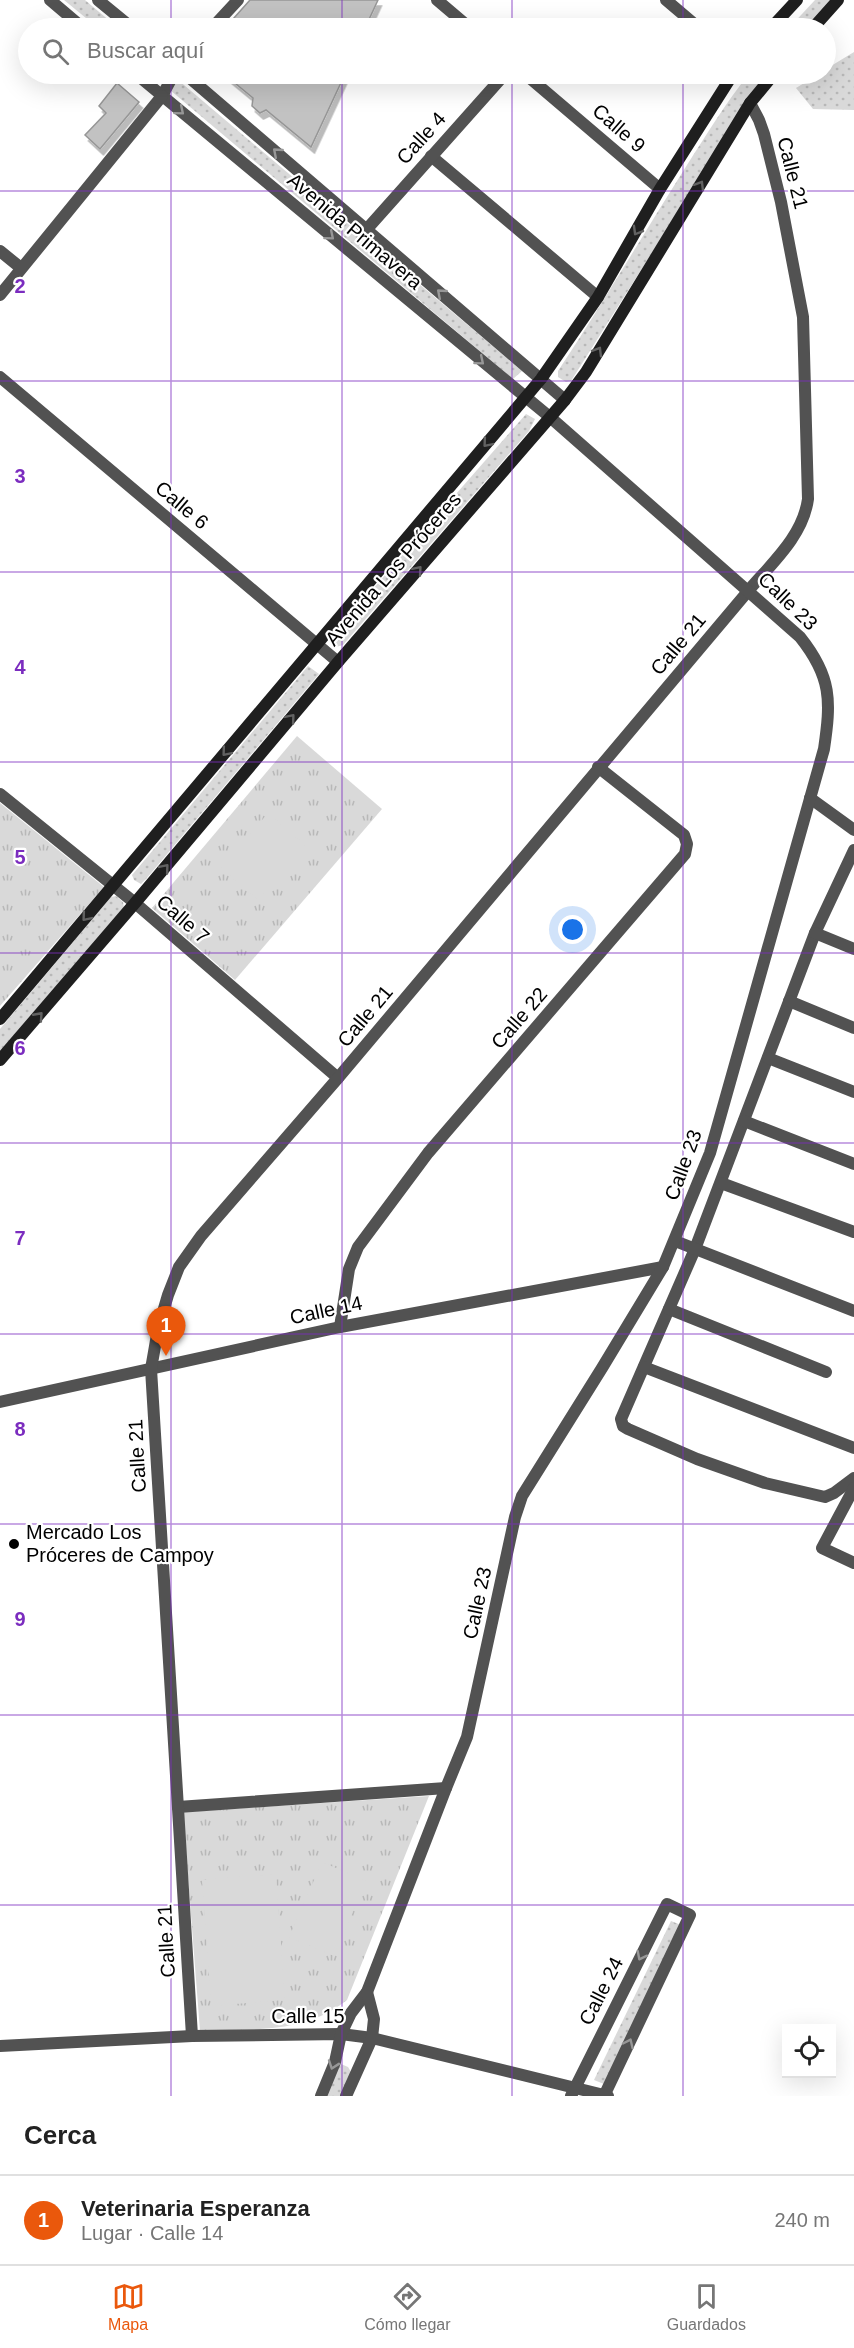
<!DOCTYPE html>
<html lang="es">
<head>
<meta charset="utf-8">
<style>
  body { margin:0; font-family:Arial,sans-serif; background:#f6f6f6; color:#222 }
  .controls { position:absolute; right:18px; bottom:18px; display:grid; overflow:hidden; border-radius:0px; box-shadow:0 6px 24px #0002 }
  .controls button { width:54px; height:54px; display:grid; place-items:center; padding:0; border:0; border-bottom:2px solid #e0e0e0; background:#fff; color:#222; font:30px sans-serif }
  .you { position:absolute; left:573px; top:930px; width:21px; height:21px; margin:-15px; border:4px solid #fff; border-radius:50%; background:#1a73e8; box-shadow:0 0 0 9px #1a73e833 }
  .badge { display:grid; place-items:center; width:39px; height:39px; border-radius:50%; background:#ea580c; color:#fff; font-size:20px; font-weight:700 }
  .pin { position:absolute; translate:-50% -50px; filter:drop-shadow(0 2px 3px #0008) }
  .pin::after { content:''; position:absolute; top:32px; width:21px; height:18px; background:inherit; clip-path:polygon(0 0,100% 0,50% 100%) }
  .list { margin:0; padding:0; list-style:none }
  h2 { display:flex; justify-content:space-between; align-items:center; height:78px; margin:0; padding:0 24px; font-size:26px }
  h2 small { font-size:20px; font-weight:400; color:#767676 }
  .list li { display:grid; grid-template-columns:39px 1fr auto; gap:18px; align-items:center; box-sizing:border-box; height:90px; padding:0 24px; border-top:2px solid #e0e0e0 }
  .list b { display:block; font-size:22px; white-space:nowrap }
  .list p { margin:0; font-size:20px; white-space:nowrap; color:#767676 }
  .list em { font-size:20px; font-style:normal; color:#767676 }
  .icon { flex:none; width:33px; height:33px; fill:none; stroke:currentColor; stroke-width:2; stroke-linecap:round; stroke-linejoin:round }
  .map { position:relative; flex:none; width:854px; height:2096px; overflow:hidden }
  .search { position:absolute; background:#fff; box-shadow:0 6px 24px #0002; left:18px; right:18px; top:18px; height:66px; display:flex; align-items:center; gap:15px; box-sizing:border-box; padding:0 21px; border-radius:33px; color:#767676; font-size:22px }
  .sheet { height:168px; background:#fff }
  nav { display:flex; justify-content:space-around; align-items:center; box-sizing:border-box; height:84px; border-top:2px solid #e0e0e0; background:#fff; font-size:16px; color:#767676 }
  nav a { display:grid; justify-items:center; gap:3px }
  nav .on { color:#ea580c }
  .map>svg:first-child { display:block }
  .grass { fill:url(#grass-dots) }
  .park { fill:url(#park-tufts) }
  .garden { fill:#d9d9d9 }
  .building { fill:#c2c2c2; stroke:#969696; stroke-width:1.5; filter:url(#shadow) }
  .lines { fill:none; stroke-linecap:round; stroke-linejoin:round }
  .pedestrian { stroke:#525252; stroke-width:12 }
  .minor { stroke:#525252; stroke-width:12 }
  .tertiary { stroke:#525252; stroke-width:12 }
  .secondary { stroke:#1f1f1f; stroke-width:12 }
  .oneway { stroke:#979797 }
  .oneway2 { stroke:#626262 }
  .grid { fill:none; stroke:#7b2cbf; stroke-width:1.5; stroke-opacity:0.55 }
  .poi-dot { fill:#000; stroke:#fff; stroke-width:2 }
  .labels { text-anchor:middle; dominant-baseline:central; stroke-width:4.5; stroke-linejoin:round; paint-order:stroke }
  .street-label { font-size:20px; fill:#000; stroke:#fff }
  .poi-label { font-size:20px; fill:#000; stroke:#fff; text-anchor:start }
  .grid-label { font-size:20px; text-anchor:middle; font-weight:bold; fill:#7b2cbf; stroke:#fff; stroke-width:4.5; stroke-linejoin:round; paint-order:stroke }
</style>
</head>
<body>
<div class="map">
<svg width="854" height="2096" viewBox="0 0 854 2096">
  <defs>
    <pattern id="grass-dots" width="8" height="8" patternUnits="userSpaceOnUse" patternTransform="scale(1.5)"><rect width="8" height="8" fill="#d9d9d9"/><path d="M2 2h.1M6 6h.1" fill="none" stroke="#b8b8b8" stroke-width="1.8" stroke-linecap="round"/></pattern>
    <pattern id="park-tufts" width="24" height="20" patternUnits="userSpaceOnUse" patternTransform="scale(1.5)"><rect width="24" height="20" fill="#d9d9d9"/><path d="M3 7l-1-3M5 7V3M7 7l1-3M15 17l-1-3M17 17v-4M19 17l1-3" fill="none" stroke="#b8b8b8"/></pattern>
    <filter id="shadow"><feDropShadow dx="3.5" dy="6" stdDeviation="0" flood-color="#0004"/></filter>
  </defs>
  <rect width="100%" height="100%" fill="#fff"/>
  <g class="grass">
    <path d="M64 0H85L118 28H98Z"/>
    <path d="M815 0H837L812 28H789Z"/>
    <path d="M854 52V110L813 109 796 88 819 74H826V69Z"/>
    <path d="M151 74H171L522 371 513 379Z"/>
    <path d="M749 74H772L682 205 571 381 566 382 558 377V371C603 303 644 233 687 165 707 134 726 102 749 74Z"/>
    <path d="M526 414 535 419 529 431 343 645 336 647 331 643V637Z"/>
    <path d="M308 666 319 674 146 879 141 884 134 880 132 875Z"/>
    <path d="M116 896 123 902 124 908 0 1053V1029L111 897Z"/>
    <path d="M671 1921 681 1925 604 2084 594 2080Z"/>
    <path d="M341 2064 348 2067 351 2072 341 2096H326L337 2069Z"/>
  </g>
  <g class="park">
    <path d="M297 736 382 809 235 980 152 908Z"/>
    <path d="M0 803 104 887 0 1006Z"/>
    <path d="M429 1796 347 2000C304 2035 252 2028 200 2031L183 1812Z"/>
  </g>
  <g class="garden">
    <path d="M268 813 305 845 258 900 221 868Z"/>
    <path d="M322 1862 366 1881 334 1956 289 1937Z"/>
    <path d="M276 1874 285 2000 211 2006 202 1880Z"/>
  </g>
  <g class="building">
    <path d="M250 0H378L365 28H225Z"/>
    <path d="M224 74H345L311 147 266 110 260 113 252 106 253 98Z"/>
    <path d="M117 83 139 102 100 149 85 135 106 113 99 106Z"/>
  </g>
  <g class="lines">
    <path class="pedestrian" d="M431 156 598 297"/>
    <g class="minor">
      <path d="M437 0 470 28"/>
      <path d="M666 0 699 28"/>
      <path d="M212 28 238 0"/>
      <path d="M525 74 660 189"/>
      <path d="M162 96 174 74"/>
      <path d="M367 229 505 74"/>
      <path d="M0 251 21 268"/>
      <path d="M0 377 338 662"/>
      <path d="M0 794 135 903 338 1078"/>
      <path d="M810 798 854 830"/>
      <path d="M854 850 815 933 695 1249 621 1419 623 1426 628 1429 697 1459 765 1483 825 1497 834 1493 854 1478"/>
      <path d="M815 933 854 949"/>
      <path d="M789 1001 854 1028"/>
      <path d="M768 1058 854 1092"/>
      <path d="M744 1121 854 1164"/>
      <path d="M721 1183 854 1232"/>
      <path d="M675 1241 854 1311"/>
      <path d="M669 1309 826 1372"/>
      <path d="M340 1327 349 1269 358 1247 428 1153 685 854 687 844 684 835 598 767"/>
      <path d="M644 1367 854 1448"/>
      <path d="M0 1402 340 1327 663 1267"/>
      <path d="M854 1488 822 1548 854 1563"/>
      <path d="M178 1807 446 1788"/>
      <path d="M192 2036 151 1369 158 1329 168 1295 179 1267 201 1236 338 1078 749 590C772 563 803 536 808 499L803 317 781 202 764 134 759 120 750 103"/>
      <path d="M0 2046 192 2036 341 2034 372 2038 608 2096"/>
      <path d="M321 2096 335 2062 341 2034 351 2013 367 1992 446 1788 467 1737 515 1517 522 1496 602 1368 663 1267 710 1153 824 749C831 701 832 677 800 637L551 418"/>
      <path d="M346 2096 372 2038 374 2019 367 1992"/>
      <path d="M571 2096 667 1904 690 1915 604 2096"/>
    </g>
    <g class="tertiary">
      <path d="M50 0 83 28"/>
      <path d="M98 0 132 28"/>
      <path d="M136 74 551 418"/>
      <path d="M185 74 565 400"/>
      <path d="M0 295 162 96"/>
    </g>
    <g class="secondary">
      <path d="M771 28 797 0"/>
      <path d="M813 28 838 0"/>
      <path d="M0 1019 541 379 598 297 660 189 733 74"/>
      <path d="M0 1060 135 903 338 662 565 400 586 372 750 103 774 74"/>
    </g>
  </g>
  <defs><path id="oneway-chevron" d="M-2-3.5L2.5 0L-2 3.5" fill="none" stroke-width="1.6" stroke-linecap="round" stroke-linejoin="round" transform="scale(1.5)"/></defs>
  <g class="oneway">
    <use href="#oneway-chevron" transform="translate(180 111) rotate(40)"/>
    <use href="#oneway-chevron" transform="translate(277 152) rotate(-139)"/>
    <use href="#oneway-chevron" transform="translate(330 236) rotate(40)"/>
    <use href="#oneway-chevron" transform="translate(441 293) rotate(-139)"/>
    <use href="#oneway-chevron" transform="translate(480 361) rotate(40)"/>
    <use href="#oneway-chevron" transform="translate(641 1956) rotate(117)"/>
    <use href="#oneway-chevron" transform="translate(629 2043) rotate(-65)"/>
    <use href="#oneway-chevron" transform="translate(333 2065) rotate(109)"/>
  </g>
  <g class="oneway2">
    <use href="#oneway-chevron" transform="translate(700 185) rotate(-59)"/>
    <use href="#oneway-chevron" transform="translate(637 231) rotate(120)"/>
    <use href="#oneway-chevron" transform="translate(598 351) rotate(-59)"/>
    <use href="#oneway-chevron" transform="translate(487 443) rotate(130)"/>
    <use href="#oneway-chevron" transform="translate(418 570) rotate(-49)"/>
    <use href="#oneway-chevron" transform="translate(291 718) rotate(-50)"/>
    <use href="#oneway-chevron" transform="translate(226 752) rotate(130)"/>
    <use href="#oneway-chevron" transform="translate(165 868) rotate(-50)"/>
    <use href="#oneway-chevron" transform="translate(86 917) rotate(130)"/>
    <use href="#oneway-chevron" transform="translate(39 1016) rotate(-48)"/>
  </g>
  <path class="grid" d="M171 0V28M342 0V28M512 0V28M683 0V28M171 74V2096M342 74V2096M512 74V2096M683 74V2096M0 191H854M0 381H854M0 572H854M0 762H854M0 953H854M0 1143H854M0 1334H854M0 1524H854M0 1715H854M0 1905H854"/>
  <circle class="poi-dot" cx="14" cy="1544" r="6"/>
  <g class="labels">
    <g class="street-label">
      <text transform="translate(619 128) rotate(41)">Calle 9</text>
      <text transform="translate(421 138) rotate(-48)">Calle 4</text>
      <text transform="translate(793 173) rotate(76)">Calle 21</text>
      <text transform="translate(355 231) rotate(40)">Avenida Primavera</text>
      <text transform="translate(182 505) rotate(40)">Calle 6</text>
      <text transform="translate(393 569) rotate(-49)">Avenida Los Próceres</text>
      <text transform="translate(788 601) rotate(44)">Calle 23</text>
      <text transform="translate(678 644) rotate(-50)">Calle 21</text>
      <text transform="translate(183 919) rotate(41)">Calle 7</text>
      <text transform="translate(365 1016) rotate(-50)">Calle 21</text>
      <text transform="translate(519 1018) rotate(-49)">Calle 22</text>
      <text transform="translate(683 1165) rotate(-70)">Calle 23</text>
      <text transform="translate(326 1310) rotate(-12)">Calle 14</text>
      <text transform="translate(137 1456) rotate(-93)">Calle 21</text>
      <text transform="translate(477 1603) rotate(-78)">Calle 23</text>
      <text transform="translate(166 1941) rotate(-93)">Calle 21</text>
      <text transform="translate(601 1991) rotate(-63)">Calle 24</text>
      <text x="308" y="2016">Calle 15</text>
    </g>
    <g class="poi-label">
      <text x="26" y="1532">Mercado Los<tspan x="26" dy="23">Próceres de Campoy</tspan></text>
    </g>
  </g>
  <g class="grid-label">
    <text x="20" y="293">2</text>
    <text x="20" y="483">3</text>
    <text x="20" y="674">4</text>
    <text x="20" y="864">5</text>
    <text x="20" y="1055">6</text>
    <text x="20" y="1245">7</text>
    <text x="20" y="1436">8</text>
    <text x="20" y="1626">9</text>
  </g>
</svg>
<div class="controls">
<button><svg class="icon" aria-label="locate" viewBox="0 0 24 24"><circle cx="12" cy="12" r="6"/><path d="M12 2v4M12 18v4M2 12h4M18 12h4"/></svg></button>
</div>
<div class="you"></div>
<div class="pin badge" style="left:166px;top:1356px">1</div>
<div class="search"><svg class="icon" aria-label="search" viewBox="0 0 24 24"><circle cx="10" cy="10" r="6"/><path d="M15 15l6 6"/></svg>Buscar aquí</div>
</div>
<section class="sheet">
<h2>Cerca<small></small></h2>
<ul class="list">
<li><span class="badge">1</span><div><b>Veterinaria Esperanza</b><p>Lugar · Calle 14</p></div><em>240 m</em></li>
</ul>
</section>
<nav>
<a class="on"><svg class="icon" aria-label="map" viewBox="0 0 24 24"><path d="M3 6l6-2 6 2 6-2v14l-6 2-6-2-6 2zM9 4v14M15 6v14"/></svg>Mapa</a>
<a><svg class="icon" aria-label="directions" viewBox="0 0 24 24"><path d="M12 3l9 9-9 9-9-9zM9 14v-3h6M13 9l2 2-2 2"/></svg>Cómo llegar</a>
<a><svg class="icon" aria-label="saved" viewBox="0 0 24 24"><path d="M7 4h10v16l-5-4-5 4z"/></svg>Guardados</a>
</nav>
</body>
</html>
